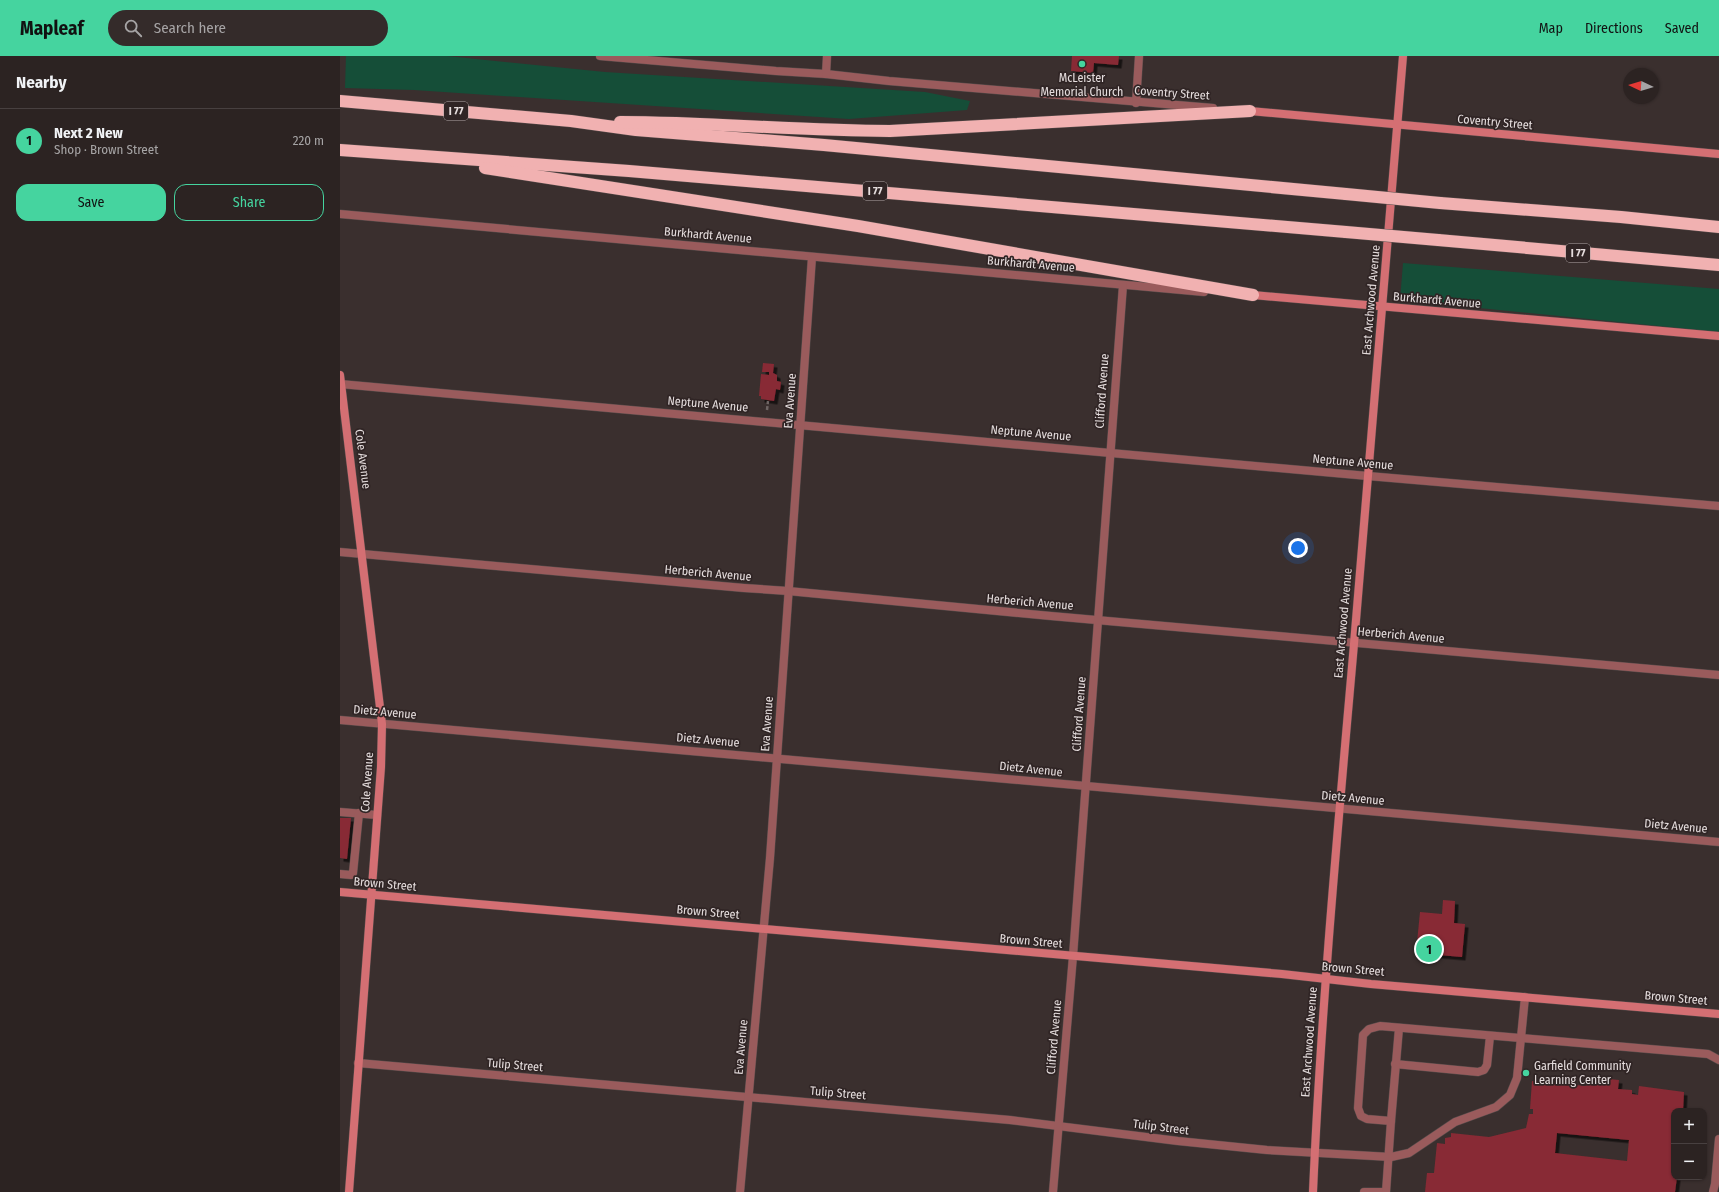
<!DOCTYPE html>
<html lang="en">
<head>
<meta charset="utf-8">
<style>
  body { margin:0; font-family:"Fira Sans Condensed",sans-serif; background:#342b2a; color:#f1f3f6 }
  .controls { position:absolute; right:12px; bottom:12px; display:grid; overflow:hidden; border-radius:8px; box-shadow:0 1px 3px #0004 }
  .controls button { width:36px; height:36px; display:grid; place-items:center; padding:0; border:0; border-bottom:1px solid #484040; background:#2c2322; color:#f1f3f6; font:20px sans-serif }
  .compass { position:absolute; left:1283px; top:12px; width:36px; height:36px; border-radius:50%; background:#2c2322; box-shadow:0 1px 3px #0004; rotate:274deg }
  .you { position:absolute; left:958px; top:492px; width:14px; height:14px; margin:-10px; border:3px solid #fff; border-radius:50%; background:#1a73e8; box-shadow:0 0 0 6px #1a73e833 }
  .badge { display:grid; place-items:center; width:26px; height:26px; border-radius:50%; background:#45d49f; color:#111; font-size:13px; font-weight:700 }
  .pin { position:absolute; translate:-50% -50%; border:2px solid #fff; box-shadow:0 1px 4px #0006 }
  .list { margin:0; padding:0; list-style:none }
  h2 { display:flex; justify-content:space-between; align-items:center; height:52px; margin:0; padding:0 16px; font-size:17px }
  h2 small { font-size:13px; font-weight:400; color:#a6a4a5 }
  .list li { display:grid; grid-template-columns:26px 1fr auto; gap:12px; align-items:center; box-sizing:border-box; height:64px; padding:0 16px; border-top:1px solid #484040 }
  .list b { display:block; font-size:15px; white-space:nowrap }
  .list p { margin:0; font-size:13px; white-space:nowrap; color:#a6a4a5 }
  .list em { font-size:13px; font-style:normal; color:#a6a4a5 }
  .actions { display:flex; gap:8px; padding:12px 16px }
  .actions a { flex:1; padding:9px 0; border:1px solid #45d49f; border-radius:12px; text-align:center; font-size:14px; color:#45d49f }
  .actions .main { background:#45d49f; color:#111 }
  .icon { flex:none; width:22px; height:22px; fill:none; stroke:currentColor; stroke-width:2; stroke-linecap:round; stroke-linejoin:round }
  .map { position:relative; flex:none; width:1379px; height:1136px; overflow:hidden }
  header { display:flex; align-items:center; gap:24px; box-sizing:border-box; height:56px; padding:0 20px; background:#45d49f; color:#111 }
  header strong { font-size:19px }
  nav { display:flex; gap:22px; margin-inline-start:auto; font-size:14px }
  .search { width:280px; height:36px; background:#342b2a; display:flex; align-items:center; gap:10px; box-sizing:border-box; padding:0 14px; border-radius:22px; color:#a6a4a5; font-size:15px }
  main { display:flex }
  aside { flex:1; background:#2c2322 }
  .map>svg:first-child { display:block }
  .green { fill:#154e38 }
  .building { fill:#882a34; fill-rule:evenodd; filter:url(#shadow) }
  .lines { fill:none; stroke-linecap:round; stroke-linejoin:round }
  .lane-casing { stroke:#554b4a; stroke-width:9 }
  .street-casing { stroke:#554b4a; stroke-width:9 }
  .secondary-casing { stroke:#554b4a; stroke-width:9 }
  .highway-casing { stroke:#554b4a; stroke-width:13 }
  .path { stroke:#6f6564; stroke-width:2.5; stroke-dasharray:4 2; stroke-linecap:butt }
  .lane { stroke:#9a5b5c; stroke-width:8 }
  .street { stroke:#9a5b5c; stroke-width:8 }
  .secondary { stroke:#d46f73; stroke-width:8 }
  .highway { stroke:#f1b1b1; stroke-width:12 }
  .highway-bridge-casing { stroke:#554b4a; stroke-width:13; stroke-linecap:butt }
  .highway-bridge { stroke:#f1b1b1; stroke-width:12 }
  .poi-dot { fill:#45d49f; stroke:#302525; stroke-width:1.5 }
  .labels { text-anchor:middle; dominant-baseline:central; stroke-width:3.5; stroke-linejoin:round; paint-order:stroke }
  .shield { fill:#302525; stroke:#afa6a6; stroke-width:1 }
  .shield-label { font-size:11px; font-weight:bold; fill:#e5dddd }
  .poi-label { font-size:12px; fill:#e5dddd; stroke:#302525 }
  .street-label { font-size:12px; fill:#e5dddd; stroke:#302525 }
</style>
</head>
<body>
<header>
<strong>Mapleaf</strong>
<div class="search"><svg class="icon" aria-label="search" viewBox="0 0 24 24"><circle cx="10" cy="10" r="6"/><path d="M15 15l6 6"/></svg>Search here</div>
<nav><a>Map</a><a>Directions</a><a>Saved</a></nav>
</header>
<main>
<aside>
<h2>Nearby<small></small></h2>
<ul class="list">
<li><span class="badge">1</span><div><b>Next 2 New</b><p>Shop · Brown Street</p></div><em>220 m</em></li>
</ul>
<div class="actions"><a class="main">Save</a><a>Share</a></div>
</aside>
<div class="map">
<svg width="1379" height="1136" viewBox="0 0 1379 1136">
  <defs>
    <filter id="shadow"><feDropShadow dx="3.5" dy="3.5" stdDeviation="0" flood-color="#0009"/></filter>
  </defs>
  <rect width="100%" height="100%" fill="#3a2f2e"/>
  <g class="green">
    <path d="M6 0H107L265 16 585 36 630 45 627 54 509 63 74 34 5 32Z"/>
    <path d="M1063 207 1379 233V276L1060 244Z"/>
  </g>
  <g class="building">
    <path d="M732 0H779L778 9 754 7 753 17 731 15Z"/>
    <path d="M423 307 434 308 433 317 437 319V325L441 326 440 334 436 333 434 345 421 343V340H419L421 318 429 319V316H422Z"/>
    <path d="M0 762H11L7 803 0 802Z"/>
    <path d="M1103 844 1115 845 1114 867 1125 868 1122 901 1076 897 1080 856 1102 858Z"/>
    <path d="M1248 1021 1279 1024 1278 1033 1292 1034V1038L1298 1039 1299 1030 1344 1036 1343 1055H1334V1121H1337L1335 1136H1085L1087 1117H1094L1097 1087 1105 1088V1082L1111 1081V1077L1149 1081 1186 1072 1189 1058H1193V1053H1190L1192 1025 1246 1030ZM1217 1077 1289 1084 1287 1105 1215 1097Z"/>
  </g>
  <g class="lines">
    <g class="lane-casing">
      <g id="lane">
        <path d="M0 756 37 759"/>
        <path d="M0 818 11 819 13 817 19 757"/>
        <path d="M1055 1008 1138 1016 1144 1014 1147 1009 1150 980"/>
        <path d="M1051 1065 1059 972"/>
        <path d="M1024 1136H1044"/>
        <path d="M1046 1136 1051 1065 1027 1063 1021 1060 1018 1052 1023 979 1029 973 1040 970 1368 998 1379 1004"/>
        <path d="M1373 1136 1375 1128 1379 1083"/>
      </g>
    </g>
    <g class="street-casing">
      <g id="street">
        <path d="M260 0 436 15 486 18 549 25 873 52"/>
        <path d="M486 18 487 0"/>
        <path d="M796 47 799 0"/>
        <path d="M0 158 864 236"/>
        <path d="M0 328 1028 420 1379 450"/>
        <path d="M0 496 404 532 448 535 711 560 1379 619"/>
        <path d="M0 664 1379 786"/>
        <path d="M18 1007 670 1064 838 1085 927 1094 1051 1101 1069 1097 1115 1066 1156 1051 1170 1039 1177 1022 1185 941"/>
        <path d="M400 1136 430 802 472 201"/>
        <path d="M713 1136 733 900 783 229"/>
      </g>
    </g>
    <g class="secondary-casing">
      <g id="secondary">
        <path d="M910 55 1379 98"/>
        <path d="M913 239 1379 280"/>
        <path d="M0 319 42 668 41 711 9 1136"/>
        <path d="M0 836 942 918 1031 928 1379 958"/>
        <path d="M973 1136C981 953 998 770 1014 588 1031 392 1048 196 1063 0"/>
      </g>
    </g>
    <g class="highway-casing">
      <g id="highway">
        <path d="M0 45 231 65 296 74 484 89 1006 138"/>
        <path d="M280 66C370 66 459 75 550 75L910 55"/>
        <path d="M0 94 289 115 1006 176"/>
        <path d="M145 112 518 170 913 239"/>
        <path d="M1100 147 1281 161 1379 171"/>
        <path d="M1098 184 1379 209"/>
      </g>
    </g>
    <path class="path" d="M427 354 428 345"/>
    <use href="#lane" class="lane"/>
    <use href="#street" class="street"/>
    <use href="#secondary" class="secondary"/>
    <use href="#highway" class="highway"/>
    <g class="highway-bridge-casing">
      <g id="highway-bridge">
        <path d="M1006 138 1100 147"/>
        <path d="M1006 176 1098 184"/>
      </g>
    </g>
    <use href="#highway-bridge" class="highway-bridge"/>
  </g>
  <g class="poi-dot">
    <circle cx="742" cy="8" r="4"/>
    <circle cx="1186" cy="1017" r="4"/>
  </g>
  <g class="labels">
    <g class="shield">
      <rect x="104" y="46" width="24" height="18" rx="3"/>
      <rect x="523" y="126" width="24" height="18" rx="3"/>
      <rect x="1226" y="188" width="24" height="18" rx="3"/>
    </g>
    <g class="shield-label">
      <text x="116" y="55">I 77</text>
      <text x="535" y="135">I 77</text>
      <text x="1238" y="197">I 77</text>
    </g>
    <g class="poi-label">
      <text x="742" y="22">McLeister<tspan x="742" dy="14">Memorial Church</tspan></text>
      <text x="1194" y="1010" text-anchor="start">Garfield Community<tspan x="1194" dy="14">Learning Center</tspan></text>
    </g>
    <g class="street-label">
      <text transform="translate(832 37) rotate(4)">Coventry Street</text>
      <text transform="translate(1155 66) rotate(5)">Coventry Street</text>
      <text transform="translate(368 179) rotate(5)">Burkhardt Avenue</text>
      <text transform="translate(691 208) rotate(5)">Burkhardt Avenue</text>
      <text transform="translate(1031 244) rotate(-85)">East Archwood Avenue</text>
      <text transform="translate(1097 244) rotate(5)">Burkhardt Avenue</text>
      <text transform="translate(762 335) rotate(-86)">Clifford Avenue</text>
      <text transform="translate(450 345) rotate(-86)">Eva Avenue</text>
      <text transform="translate(368 348) rotate(5)">Neptune Avenue</text>
      <text transform="translate(691 377) rotate(5)">Neptune Avenue</text>
      <text transform="translate(23 403) rotate(83)">Cole Avenue</text>
      <text transform="translate(1013 406) rotate(5)">Neptune Avenue</text>
      <text transform="translate(368 517) rotate(5)">Herberich Avenue</text>
      <text transform="translate(690 546) rotate(5)">Herberich Avenue</text>
      <text transform="translate(1003 567) rotate(-85)">East Archwood Avenue</text>
      <text transform="translate(1061 579) rotate(5)">Herberich Avenue</text>
      <text transform="translate(45 656) rotate(5)">Dietz Avenue</text>
      <text transform="translate(739 658) rotate(-86)">Clifford Avenue</text>
      <text transform="translate(427 668) rotate(-86)">Eva Avenue</text>
      <text transform="translate(368 684) rotate(5)">Dietz Avenue</text>
      <text transform="translate(691 713) rotate(6)">Dietz Avenue</text>
      <text transform="translate(27 726) rotate(-86)">Cole Avenue</text>
      <text transform="translate(1013 742) rotate(5)">Dietz Avenue</text>
      <text transform="translate(1336 770) rotate(5)">Dietz Avenue</text>
      <text transform="translate(45 828) rotate(5)">Brown Street</text>
      <text transform="translate(368 856) rotate(5)">Brown Street</text>
      <text transform="translate(691 885) rotate(5)">Brown Street</text>
      <text transform="translate(1013 913) rotate(5)">Brown Street</text>
      <text transform="translate(1336 942) rotate(5)">Brown Street</text>
      <text transform="translate(714 981) rotate(-85)">Clifford Avenue</text>
      <text transform="translate(969 986) rotate(-86)">East Archwood Avenue</text>
      <text transform="translate(401 991) rotate(-85)">Eva Avenue</text>
      <text transform="translate(175 1009) rotate(5)">Tulip Street</text>
      <text transform="translate(498 1037) rotate(5)">Tulip Street</text>
      <text transform="translate(821 1071) rotate(7)">Tulip Street</text>
    </g>
  </g>
</svg>
<div class="controls">
<button>+</button>
<button>−</button>
</div>
<svg class="compass" viewBox="-18 -18 36 36"><path d="M0-13l5 13h-10z" fill="#e53935"/><path d="M0 13l5-13h-10z" fill="#a6a4a5"/></svg>
<div class="you"></div>
<div class="pin badge" style="left:1089px;top:893px">1</div>
</div>
</main>
</body>
</html>
